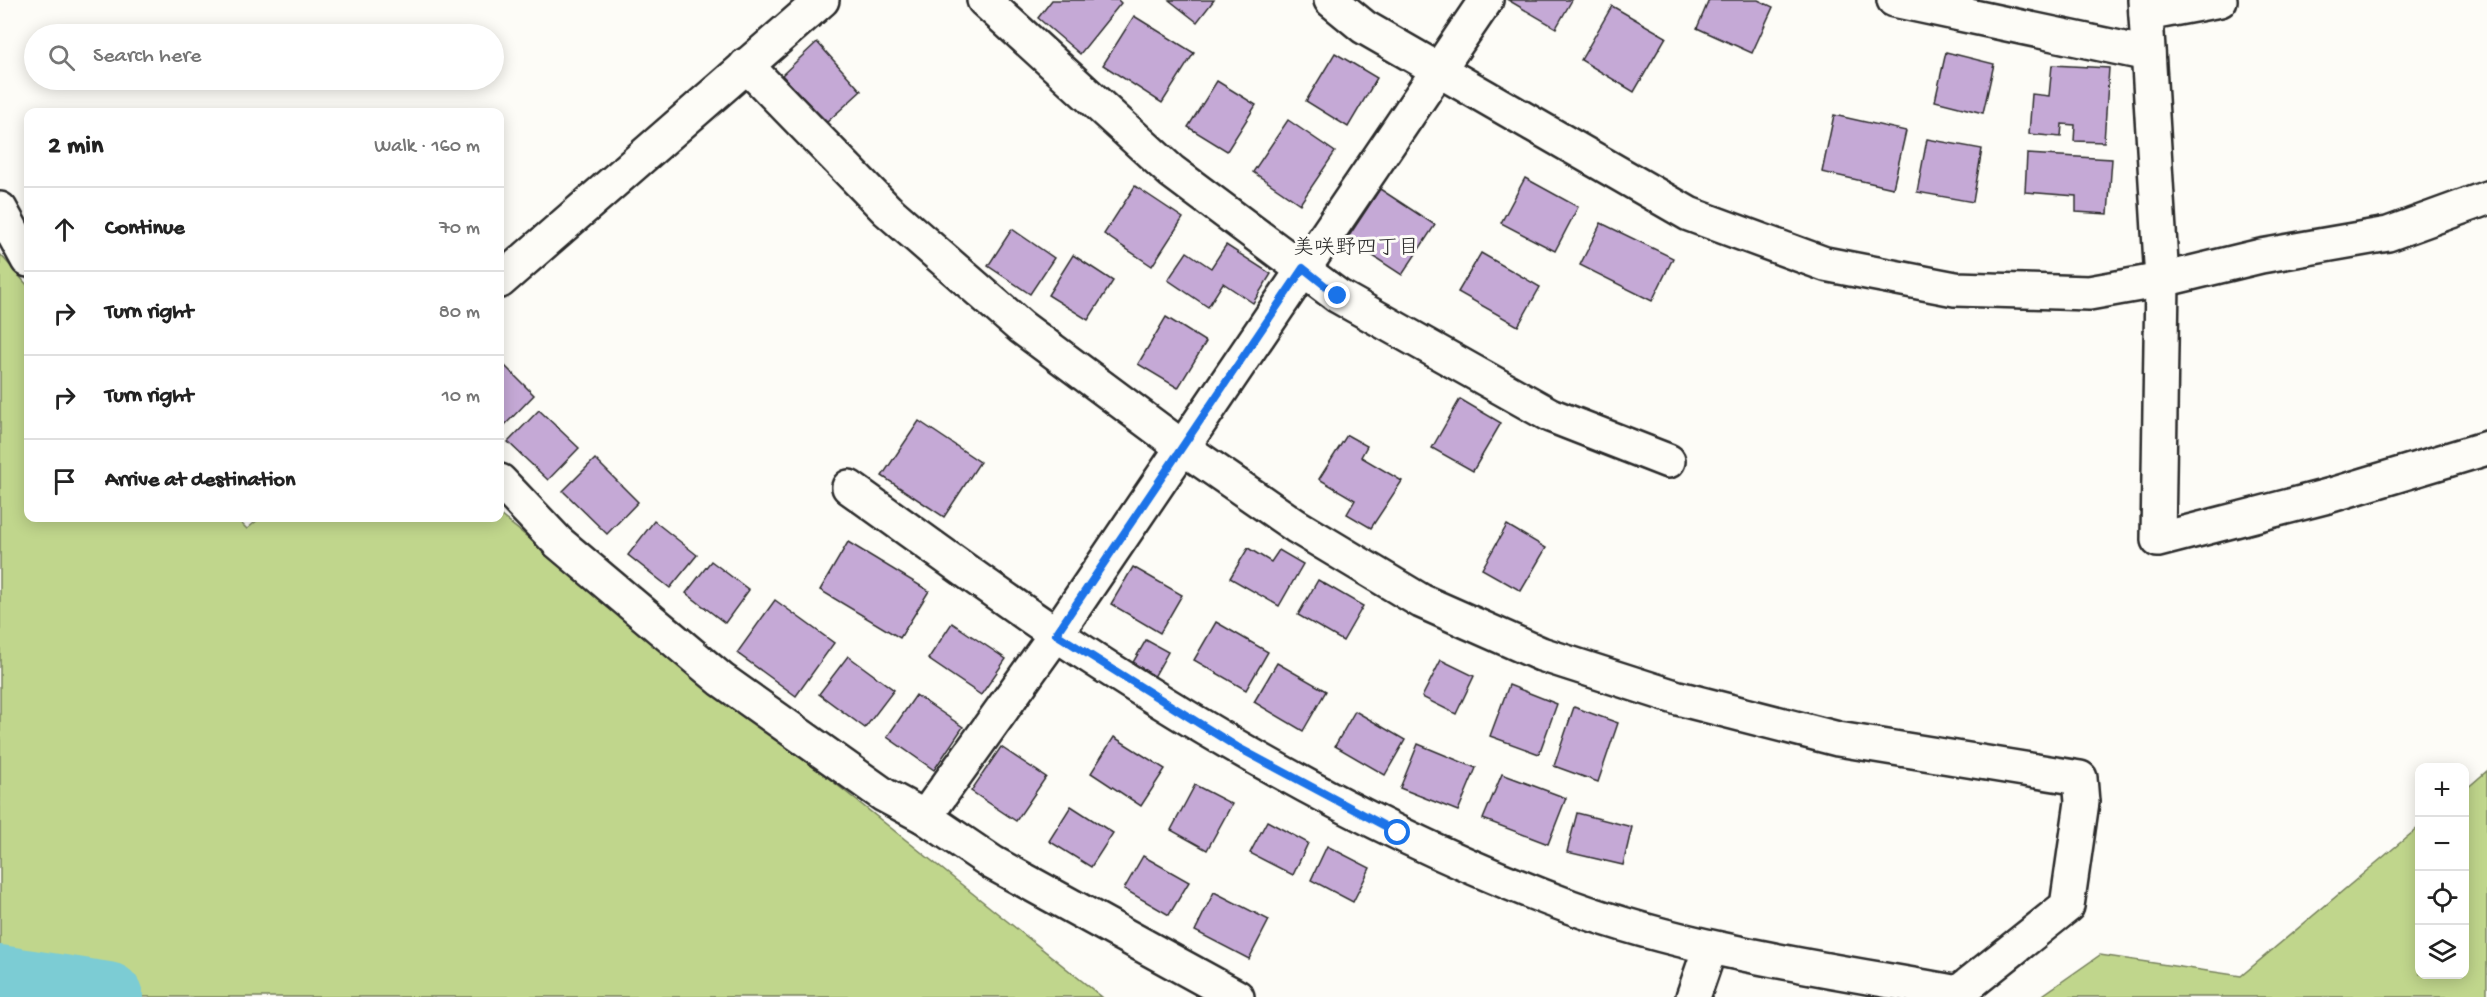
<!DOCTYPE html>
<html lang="en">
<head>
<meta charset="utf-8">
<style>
  body { margin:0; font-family:"Gochi Hand","Klee One",sans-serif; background:#f2f2f2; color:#222 }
  .controls { position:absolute; right:18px; bottom:18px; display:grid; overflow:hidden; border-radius:12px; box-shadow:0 3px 15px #0003 }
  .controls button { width:54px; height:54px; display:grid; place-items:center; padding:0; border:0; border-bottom:2px solid #e0e0e0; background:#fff; color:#222; font:30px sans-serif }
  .stop { position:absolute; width:18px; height:18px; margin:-14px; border:4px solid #1a73e8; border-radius:50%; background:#fff }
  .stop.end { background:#1a73e8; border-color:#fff; box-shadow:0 2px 6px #0008 }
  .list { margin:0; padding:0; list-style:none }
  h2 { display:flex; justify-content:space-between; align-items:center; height:78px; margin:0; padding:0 24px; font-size:26px }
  h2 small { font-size:20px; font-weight:400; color:#767676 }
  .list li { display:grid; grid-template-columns:39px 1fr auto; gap:18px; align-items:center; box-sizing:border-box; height:84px; padding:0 24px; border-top:2px solid #e0e0e0 }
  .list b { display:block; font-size:22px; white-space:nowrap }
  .list em { font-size:20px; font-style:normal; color:#767676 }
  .icon { flex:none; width:33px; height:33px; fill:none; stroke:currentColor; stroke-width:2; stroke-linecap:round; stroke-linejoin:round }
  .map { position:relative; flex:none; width:2487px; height:997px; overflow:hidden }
  .search { position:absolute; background:#fff; box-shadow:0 3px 15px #0003; left:24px; top:24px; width:480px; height:66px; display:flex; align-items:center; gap:15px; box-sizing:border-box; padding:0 21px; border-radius:33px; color:#767676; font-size:22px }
  .panel { position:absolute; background:#fff; box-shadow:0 3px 15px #0003; left:24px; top:108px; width:480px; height:414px; border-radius:12px }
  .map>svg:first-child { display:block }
  .green { fill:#c0d68c; stroke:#76805c; stroke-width:1.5 }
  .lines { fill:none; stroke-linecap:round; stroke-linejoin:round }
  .river { stroke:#7bccd4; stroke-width:70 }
  .building { fill:#c5a9d6; stroke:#2b2b2b; stroke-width:1.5 }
  .minor-casing { stroke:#2b2b2b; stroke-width:38 }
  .tertiary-casing { stroke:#2b2b2b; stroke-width:38 }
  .minor { stroke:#fdfcf7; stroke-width:33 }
  .tertiary { stroke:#fdfcf7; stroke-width:33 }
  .route { stroke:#1a73e8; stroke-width:8 }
  .labels { text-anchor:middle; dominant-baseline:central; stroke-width:6; stroke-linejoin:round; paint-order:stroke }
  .neighbourhood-label { font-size:21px; fill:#2b2b2b; stroke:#fdfcf7 }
</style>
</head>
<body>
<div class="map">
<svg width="2487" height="997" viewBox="0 0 2487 997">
  <rect width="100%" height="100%" fill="#fdfcf7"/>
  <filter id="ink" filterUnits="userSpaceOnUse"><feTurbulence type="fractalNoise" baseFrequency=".0167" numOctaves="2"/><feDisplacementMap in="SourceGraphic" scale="12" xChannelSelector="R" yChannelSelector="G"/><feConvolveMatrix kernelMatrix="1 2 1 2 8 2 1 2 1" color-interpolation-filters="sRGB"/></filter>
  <g filter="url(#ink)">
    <g class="green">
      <path d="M0 254 28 286V518H236L247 529 260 518H500V515L1102 997H0Z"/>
      <path d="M2487 771V997H2040L2100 955 2241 976 2419 827 2420 974H2464L2465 790Z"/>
    </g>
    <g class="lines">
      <path class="river" d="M0 980 108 997"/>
    </g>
    <g class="building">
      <path d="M1052 0H1118L1121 3 1080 54 1038 18Z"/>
      <path d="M1169 0H1214L1197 22Z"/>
      <path d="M1508 0H1572L1556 28Z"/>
      <path d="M1709 0H1758L1773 7 1752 53 1697 28Z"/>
      <path d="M1612 6 1666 37 1634 92 1581 60Z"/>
      <path d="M1134 16 1194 53 1162 103 1103 65Z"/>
      <path d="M817 42 861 91 826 123 782 75Z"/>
      <path d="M1946 52 1994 64 1983 113 1935 101Z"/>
      <path d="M1335 53 1377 78 1348 127 1306 101Z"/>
      <path d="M2052 65 2109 68 2104 142 2074 141 2075 125 2062 124 2061 137 2029 134 2032 94 2049 96Z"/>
      <path d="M1217 81 1256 105 1227 151 1188 127Z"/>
      <path d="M1834 115 1906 131 1893 188 1822 172Z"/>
      <path d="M1288 120 1335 152 1300 204 1253 172Z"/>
      <path d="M1927 139 1982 149 1973 202 1917 192Z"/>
      <path d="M2027 154 2112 159 2108 214 2076 212V196L2025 192Z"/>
      <path d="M1525 178 1578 207 1555 251 1501 223Z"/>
      <path d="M1135 186 1183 218 1152 266 1104 234Z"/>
      <path d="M1380 189 1435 225 1402 275 1347 239Z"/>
      <path d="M1601 223 1673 258 1652 301 1580 265Z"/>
      <path d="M1012 229 1054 258 1030 294 988 266Z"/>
      <path d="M1226 245 1271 274 1253 303 1223 283 1208 307 1168 280 1187 252 1211 268Z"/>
      <path d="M1481 253 1540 287 1518 326 1458 292Z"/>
      <path d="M1073 255 1113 281 1088 320 1048 295Z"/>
      <path d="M1166 317 1206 342 1178 388 1138 364Z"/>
      <path d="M500 361 534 395 500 430Z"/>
      <path d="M1460 399 1501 423 1473 471 1432 448Z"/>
      <path d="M539 410 579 448 548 480 508 442Z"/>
      <path d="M919 421 980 462 944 517 882 476Z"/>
      <path d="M1347 435 1367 446 1361 457 1402 481 1371 528 1347 514 1355 500 1319 479Z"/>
      <path d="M595 459 638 502 607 534 563 491Z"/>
      <path d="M654 521 697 555 670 588 628 555Z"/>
      <path d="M1507 525 1546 548 1521 591 1482 569Z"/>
      <path d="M848 542 929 591 900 638 820 590Z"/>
      <path d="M1248 548 1271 562 1279 550 1303 564 1279 606 1230 578Z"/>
      <path d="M711 561 749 590 725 623 686 593Z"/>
      <path d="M1133 567 1182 595 1160 633 1111 604Z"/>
      <path d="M1318 580 1363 606 1343 641 1298 615Z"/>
      <path d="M775 600 834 643 796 696 737 653Z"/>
      <path d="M1216 622 1268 652 1246 690 1194 660Z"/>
      <path d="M952 623 1006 659 981 695 928 659Z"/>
      <path d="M1146 640 1168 652 1154 677 1132 664Z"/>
      <path d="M848 656 894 690 865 728 819 694Z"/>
      <path d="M1441 660 1474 676 1456 714 1422 697Z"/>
      <path d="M1277 663 1326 691 1303 731 1254 702Z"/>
      <path d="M1509 685 1557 704 1539 754 1490 736Z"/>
      <path d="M916 695 963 727 934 770 887 737Z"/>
      <path d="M1574 707 1618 723 1598 782 1554 766Z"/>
      <path d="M1355 711 1405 740 1385 775 1335 746Z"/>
      <path d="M1114 737 1165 769 1141 806 1091 773Z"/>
      <path d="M1418 744 1476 768 1458 811 1400 788Z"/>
      <path d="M1001 747 1046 777 1016 821 971 791Z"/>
      <path d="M1502 774 1566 798 1548 844 1483 819Z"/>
      <path d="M1195 785 1232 804 1207 850 1171 830Z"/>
      <path d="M1071 806 1113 833 1091 867 1049 841Z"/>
      <path d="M1577 813 1632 827 1623 865 1567 852Z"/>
      <path d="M1267 821 1308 843 1293 875 1250 853Z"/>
      <path d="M1327 846 1370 868 1353 902 1311 880Z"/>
      <path d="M1143 856 1189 882 1169 915 1124 889Z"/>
      <path d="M1214 892 1269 920 1249 959 1195 931Z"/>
    </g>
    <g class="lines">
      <g class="minor-casing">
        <g id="minor">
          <path d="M984 0 1171 171 1338 296 1550 415 1668 461"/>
          <path d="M1894 0 2148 54"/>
          <path d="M2145 0 2162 280 2158 540 2328 496 2487 448"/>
          <path d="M2146 14 2220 0"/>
          <path d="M746 65 887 210 1021 327 1182 447 1296 526 1421 601 1541 654 1678 698 1838 739 2080 778 2082 802 2067 906 1958 993C1828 969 1695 952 1571 907 1391 841 1215 740 1056 634 986 587 918 536 849 487"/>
          <path d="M0 209 28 260"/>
          <path d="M500 281 822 0"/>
          <path d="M500 481 558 542 722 680 884 795 925 817 993 863 1237 997"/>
          <path d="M925 817 1056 634 1486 0"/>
          <path d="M1693 997 1710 948"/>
        </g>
      </g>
      <g class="tertiary-casing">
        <path id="tertiary" d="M1331 0 1364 27 1689 214 1825 264 1955 289 2089 293 2162 280 2261 256 2388 234 2487 198"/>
      </g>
      <use href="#minor" class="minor"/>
      <use href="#tertiary" class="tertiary"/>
    </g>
  </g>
  <g class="lines" filter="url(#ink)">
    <path class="route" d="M1338 296 1303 268 1056 634 1237 747 1398 833"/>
  </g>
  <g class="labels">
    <g class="neighbourhood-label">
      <text x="1356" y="249">美咲野四丁目</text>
    </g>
  </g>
</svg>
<div class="controls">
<button>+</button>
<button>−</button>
<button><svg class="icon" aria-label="locate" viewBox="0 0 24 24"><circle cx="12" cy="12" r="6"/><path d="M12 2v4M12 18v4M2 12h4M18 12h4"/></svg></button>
<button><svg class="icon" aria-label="layers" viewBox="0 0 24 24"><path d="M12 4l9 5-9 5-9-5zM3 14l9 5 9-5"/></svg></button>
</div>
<div class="stop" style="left:1398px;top:833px"></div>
<div class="stop end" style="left:1338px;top:296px"></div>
<div class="search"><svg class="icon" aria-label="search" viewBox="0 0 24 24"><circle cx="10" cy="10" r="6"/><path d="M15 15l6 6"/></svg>Search here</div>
<section class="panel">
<h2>2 min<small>Walk · 160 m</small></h2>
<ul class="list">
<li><svg class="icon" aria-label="ahead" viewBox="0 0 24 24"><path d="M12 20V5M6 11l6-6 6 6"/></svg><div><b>Continue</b></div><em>70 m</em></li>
<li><svg class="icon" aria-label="right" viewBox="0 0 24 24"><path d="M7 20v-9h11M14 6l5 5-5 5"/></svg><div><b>Turn right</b></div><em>80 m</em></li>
<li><svg class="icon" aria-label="right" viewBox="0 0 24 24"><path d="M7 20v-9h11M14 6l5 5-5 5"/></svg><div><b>Turn right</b></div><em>10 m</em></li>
<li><svg class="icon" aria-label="arrive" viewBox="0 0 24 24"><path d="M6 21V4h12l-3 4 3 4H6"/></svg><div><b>Arrive at destination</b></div></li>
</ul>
</section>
</div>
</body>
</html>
